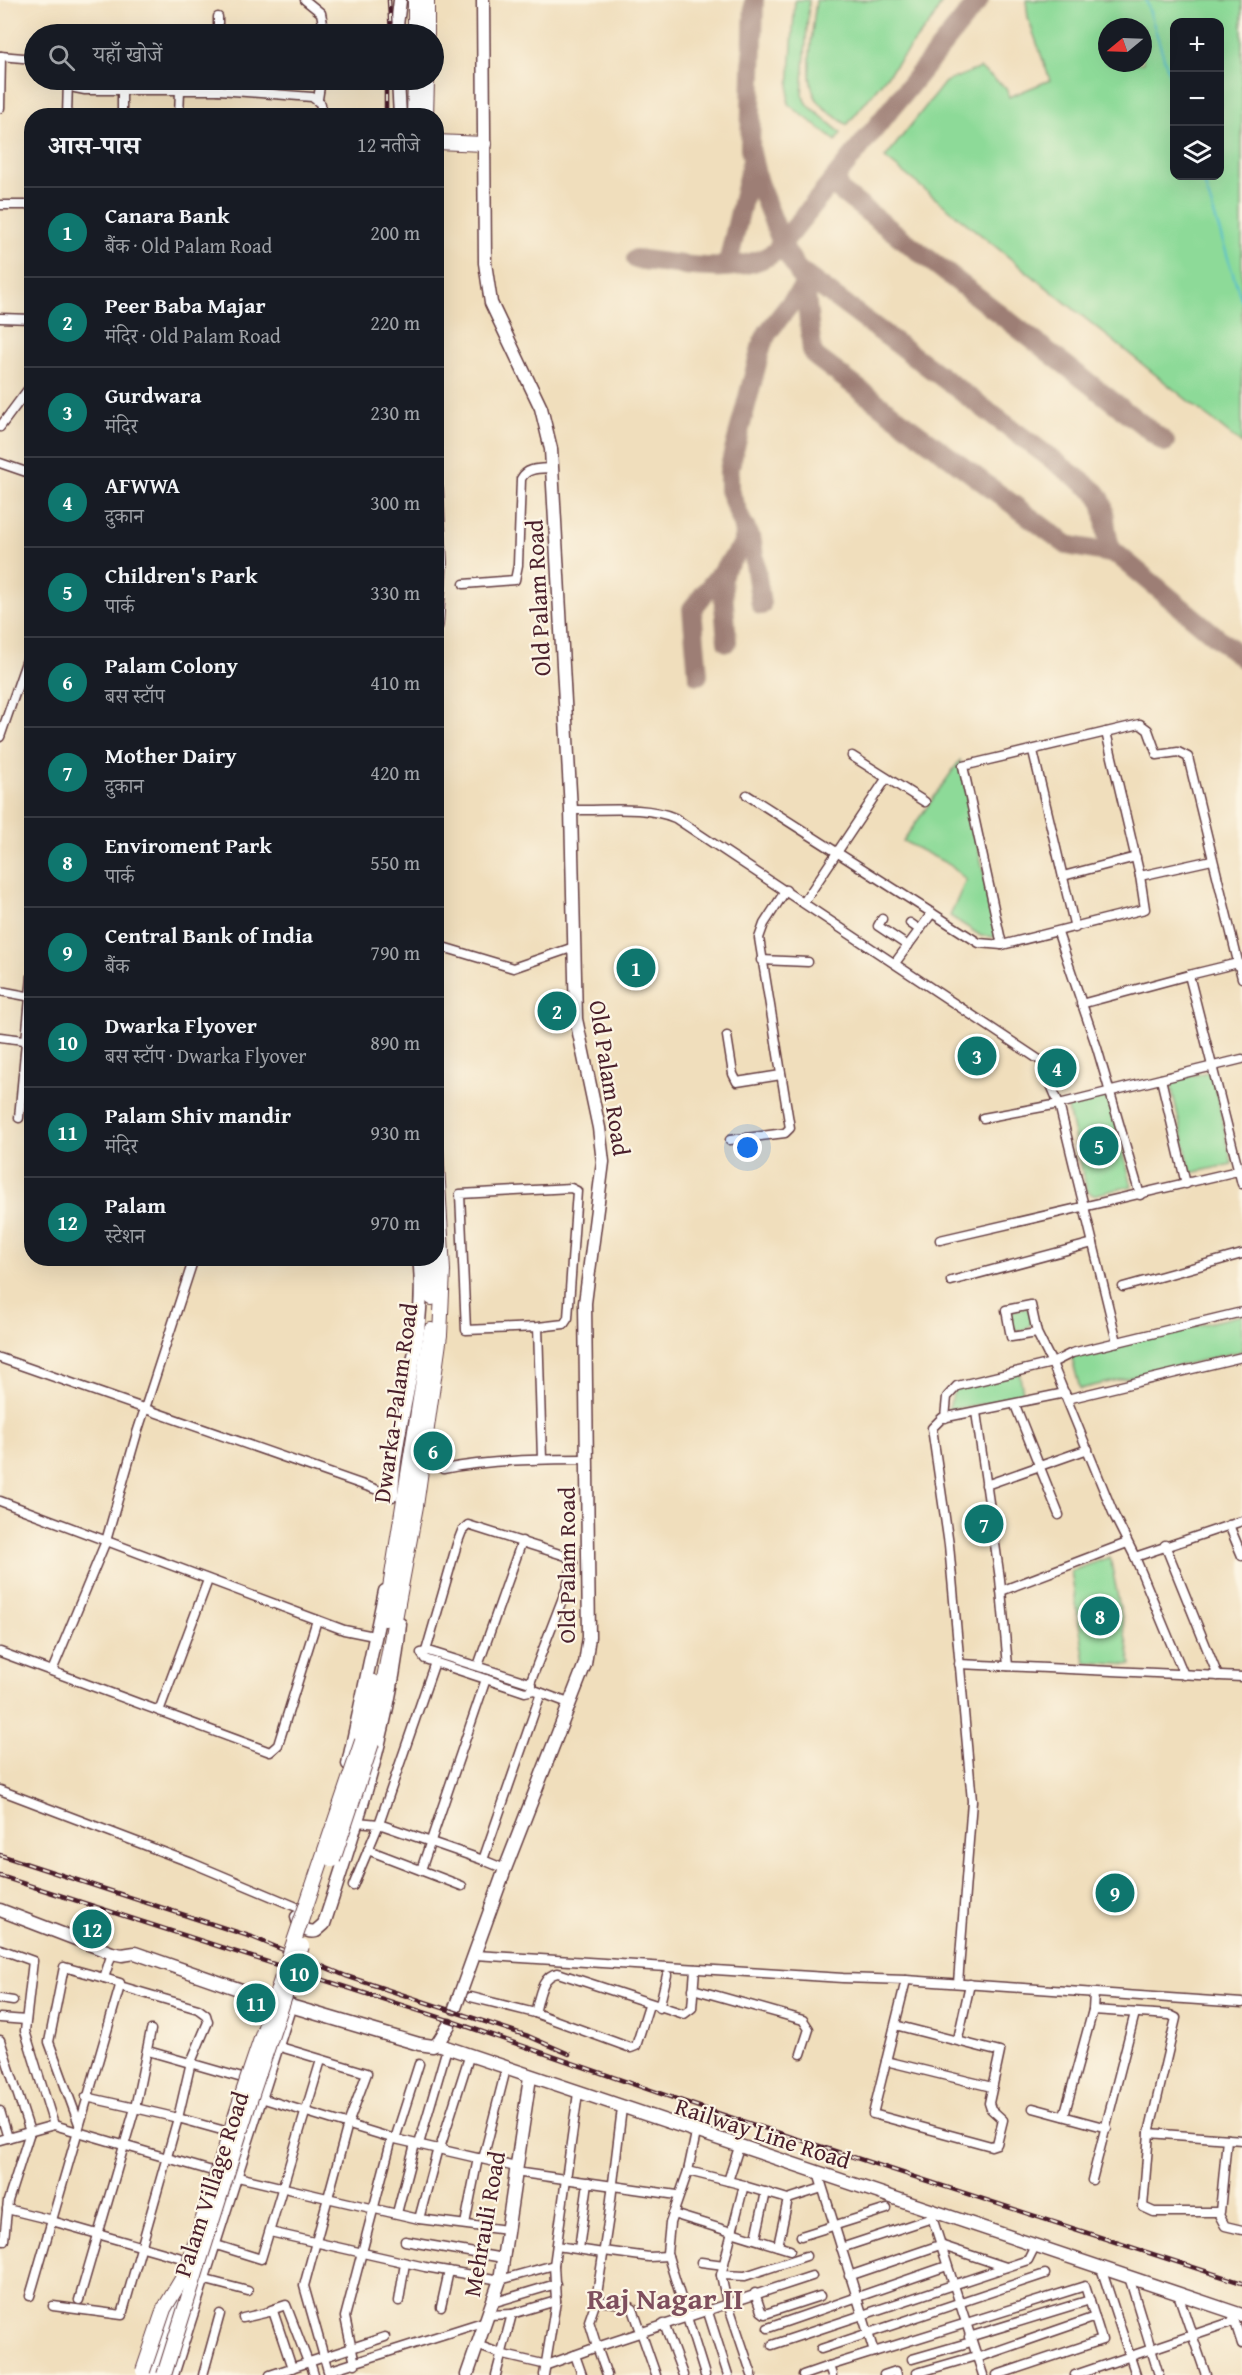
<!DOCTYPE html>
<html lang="hi">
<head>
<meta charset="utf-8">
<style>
  body { margin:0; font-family:"Gentium Book Plus","Noto Serif Devanagari",serif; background:#242831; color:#f1f3f6 }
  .controls { position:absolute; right:18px; top:18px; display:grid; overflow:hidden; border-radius:12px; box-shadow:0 6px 24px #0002 }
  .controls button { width:54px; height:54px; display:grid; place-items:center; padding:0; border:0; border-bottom:2px solid #363941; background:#171b24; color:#f1f3f6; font:30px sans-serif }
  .compass { position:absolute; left:1098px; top:18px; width:54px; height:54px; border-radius:50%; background:#171b24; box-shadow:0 6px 24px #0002; rotate:251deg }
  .you { position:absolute; left:748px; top:1148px; width:21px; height:21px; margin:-15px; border:4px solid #fff; border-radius:50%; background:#1a73e8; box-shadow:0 0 0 9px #1a73e833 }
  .badge { display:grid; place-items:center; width:39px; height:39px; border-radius:50%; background:#0f766e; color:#fff; font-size:20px; font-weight:700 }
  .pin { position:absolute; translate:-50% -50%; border:3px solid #fff; box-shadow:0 2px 6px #0006 }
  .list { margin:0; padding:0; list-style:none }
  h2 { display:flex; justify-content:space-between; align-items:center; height:78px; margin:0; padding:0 24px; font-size:26px }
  h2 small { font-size:20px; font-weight:400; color:#9ea1a6 }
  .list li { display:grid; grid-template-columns:39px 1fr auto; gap:18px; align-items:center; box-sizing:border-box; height:90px; padding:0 24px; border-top:2px solid #363941 }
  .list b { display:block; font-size:22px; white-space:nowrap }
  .list p { margin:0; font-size:20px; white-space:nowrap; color:#9ea1a6 }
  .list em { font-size:20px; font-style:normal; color:#9ea1a6 }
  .icon { flex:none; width:33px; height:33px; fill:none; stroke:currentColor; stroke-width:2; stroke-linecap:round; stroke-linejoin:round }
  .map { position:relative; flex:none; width:1242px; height:2375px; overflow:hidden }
  .search { position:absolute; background:#171b24; box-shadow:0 6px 24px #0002; left:24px; top:24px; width:420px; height:66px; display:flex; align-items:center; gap:15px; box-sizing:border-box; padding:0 21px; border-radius:33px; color:#9ea1a6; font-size:22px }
  .panel { position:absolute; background:#171b24; box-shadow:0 6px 24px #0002; left:24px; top:108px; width:420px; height:1158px; border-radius:24px }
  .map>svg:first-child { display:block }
  .green { fill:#8dda98; stroke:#6c7c62; stroke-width:1.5; fill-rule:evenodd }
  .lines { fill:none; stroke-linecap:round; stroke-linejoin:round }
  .stream { stroke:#53bcd0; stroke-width:2 }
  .taxiway { stroke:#9d7e74; stroke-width:20 }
  .street-casing { stroke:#633c41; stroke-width:11 }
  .secondary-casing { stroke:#633c41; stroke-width:15 }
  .primary-casing { stroke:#633c41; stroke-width:16 }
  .street { stroke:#fff; stroke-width:8 }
  .secondary { stroke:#fff; stroke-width:12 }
  .primary { stroke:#fff; stroke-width:14 }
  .rail-casing { stroke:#4a1f2b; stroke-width:4.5 }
  .rail { stroke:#fcf5e5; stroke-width:2; stroke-dasharray:7; stroke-linecap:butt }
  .primary-bridge-casing { stroke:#633c41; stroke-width:16; stroke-linecap:butt }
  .primary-bridge { stroke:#fff; stroke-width:14 }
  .labels { text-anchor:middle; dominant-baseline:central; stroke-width:4.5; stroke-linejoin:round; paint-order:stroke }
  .street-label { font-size:24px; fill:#4a1f2b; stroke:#fcf5e5 }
  .district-label { font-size:30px; font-weight:bold; fill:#7e4f5d; stroke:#fcf5e5 }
</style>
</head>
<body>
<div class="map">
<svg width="1242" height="2375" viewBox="0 0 1242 2375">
  <rect width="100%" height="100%" fill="#fcf5e5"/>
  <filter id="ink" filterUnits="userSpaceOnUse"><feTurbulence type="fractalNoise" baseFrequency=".0167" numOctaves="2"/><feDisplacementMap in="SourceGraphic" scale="12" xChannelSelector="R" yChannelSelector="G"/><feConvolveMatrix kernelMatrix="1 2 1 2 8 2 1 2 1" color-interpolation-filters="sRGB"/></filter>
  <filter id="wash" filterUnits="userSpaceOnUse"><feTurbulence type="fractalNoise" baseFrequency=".008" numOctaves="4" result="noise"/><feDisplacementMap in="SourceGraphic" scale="24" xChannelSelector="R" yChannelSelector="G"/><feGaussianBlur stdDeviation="1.35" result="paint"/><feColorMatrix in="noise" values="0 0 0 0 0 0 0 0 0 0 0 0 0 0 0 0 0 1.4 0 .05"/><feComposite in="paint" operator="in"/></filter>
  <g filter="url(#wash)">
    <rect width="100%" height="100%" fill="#f0debc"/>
    <g class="green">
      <path d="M795 0H809L802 95 809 106 841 133 836 141 788 104Z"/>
      <path d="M816 0H943L933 19 847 125C837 117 823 110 816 98 803 77 814 24 816 0Z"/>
      <path d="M1026 0H1242V444L885 158 945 82 980 68 1006 88 1009 97 1050 80 1028 18ZM1174 22H1220V176H1174ZM1107 27H1143V63H1107Z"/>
      <path d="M960 760 997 937 981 936 950 916 966 880 950 865 903 841Z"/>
      <path d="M1212 1071 1232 1164 1191 1173 1170 1081Z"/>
      <path d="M1109 1095 1132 1186 1093 1195 1087 1191 1067 1105Z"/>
      <path d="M1028 1308 1033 1323 1024 1330H1014L1008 1311Z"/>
      <path d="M1242 1315V1351L1080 1389 1071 1355Z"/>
      <path d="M1019 1372 1024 1397 948 1410 955 1388Z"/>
      <path d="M1110 1557 1131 1665 1085 1662 1071 1571Z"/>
    </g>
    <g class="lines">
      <g class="stream">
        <path d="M1146 0 1174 90"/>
        <path d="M1202 176 1242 302"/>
      </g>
      <g class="taxiway">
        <path d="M754 0 750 148 759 188"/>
        <path d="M755 175 784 248 797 269 1096 492C1109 506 1102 533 1112 550L1242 658"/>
        <path d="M837 177 838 189 1165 442"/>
        <path d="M636 259C680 264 736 278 775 252L979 0"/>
        <path d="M723 267 729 259 751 164"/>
        <path d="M805 285 812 351 816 357 1067 545 1115 554"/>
        <path d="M746 529 752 542 761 605"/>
        <path d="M725 568 722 579 727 642"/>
        <path d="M698 675 692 609 744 544V527L729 490V470L762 344 768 332 805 285 797 269"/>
      </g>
    </g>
  </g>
  <g filter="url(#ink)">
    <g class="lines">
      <g class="street-casing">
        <g id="street">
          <path d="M305 0 321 13 325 34"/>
          <path d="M218 17V34"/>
          <path d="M0 56 34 59"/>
          <path d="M69 80 75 88 85 90H219L312 97 321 104 320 116"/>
          <path d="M219 80V90"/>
          <path d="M122 92V116"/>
          <path d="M318 99 321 80"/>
          <path d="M0 108 1 56"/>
          <path d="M67 116 68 80"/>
          <path d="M179 116 180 90"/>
          <path d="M0 205H32"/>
          <path d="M0 318 32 319"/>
          <path d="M0 427 32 384"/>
          <path d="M0 463 32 474"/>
          <path d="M464 584 515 580 518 565 521 479C527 467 541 469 553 468"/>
          <path d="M0 737 32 645"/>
          <path d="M1033 751 1075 928"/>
          <path d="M852 756 925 802"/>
          <path d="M747 795 979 943 1002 945 1145 909 1140 876 1106 732"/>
          <path d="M571 810C604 811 644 805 675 818L1041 1061 1059 1104 1117 1342"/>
          <path d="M1063 876 1136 857"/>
          <path d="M1140 876 1212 860"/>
          <path d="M804 902 886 779"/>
          <path d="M882 919 878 926 908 946"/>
          <path d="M910 923 920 930"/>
          <path d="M1058 933 1097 1048 1140 1195"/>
          <path d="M436 945 513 968 574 947"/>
          <path d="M1002 945 963 766 1140 724 1148 730 1157 755 1178 752 1188 757 1242 978"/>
          <path d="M761 960 808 962"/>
          <path d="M895 963 932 913"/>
          <path d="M1238 963 1189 975 1242 1184"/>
          <path d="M0 991 32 997"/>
          <path d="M1081 1004 1189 975"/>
          <path d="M727 1036 733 1074 737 1082 781 1075"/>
          <path d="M0 1037 32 1041"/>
          <path d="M1161 1079 1186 1184"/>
          <path d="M1059 1104 1242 1059"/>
          <path d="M19 1118 32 976"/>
          <path d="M983 1118 1059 1104"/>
          <path d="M730 1140 785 1133 790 1128 759 938 764 924 786 890"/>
          <path d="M940 1240 1242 1170"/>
          <path d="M951 1281 1093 1243"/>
          <path d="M1123 1287 1242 1254"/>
          <path d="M538 1327 564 1324 568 1318 577 1191 571 1188 460 1194 466 1330 538 1327 542 1459"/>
          <path d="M1037 1333 1011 1337 1006 1310 1031 1305 1037 1333 1052 1363 1114 1515 1135 1557 1184 1675"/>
          <path d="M0 1358 392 1495"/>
          <path d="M1067 1399 1242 1357"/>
          <path d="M1015 1405 1059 1515"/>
          <path d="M976 1412 1000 1579 1008 1666"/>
          <path d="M945 1418 947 1397 957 1386 1052 1363 1072 1353 1242 1312"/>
          <path d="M443 1469C490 1460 539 1459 587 1459"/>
          <path d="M986 1485 1088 1449"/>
          <path d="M0 1501 344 1630 374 1636"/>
          <path d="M1229 1525 1242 1556"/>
          <path d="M1165 1545 1218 1676"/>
          <path d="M1135 1557 1242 1521"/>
          <path d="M1001 1591 1127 1543"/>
          <path d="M426 1651 457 1544 462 1531 468 1525 566 1556 573 1563 567 1587 530 1683"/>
          <path d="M0 1652 270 1752 278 1745 317 1620"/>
          <path d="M435 1662 379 1824 483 1860 541 1693"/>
          <path d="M959 1664 1242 1677"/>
          <path d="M478 1666 522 1541"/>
          <path d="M52 1671 106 1541 137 1433 194 1258"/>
          <path d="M534 1690 530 1683 428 1651 421 1653 425 1659 525 1692 534 1690 571 1704"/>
          <path d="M159 1711 208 1580"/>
          <path d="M0 1790 192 1863 299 1908"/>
          <path d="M368 1850 462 1886"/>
          <path d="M483 1860 505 1869"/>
          <path d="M421 1870 486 1679"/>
          <path d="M353 1886 379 1824 357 1822"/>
          <path d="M0 1949 33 1961 25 2031 54 2125"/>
          <path d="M475 1955 843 1978 906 1980 1242 2003"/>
          <path d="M958 1983 972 1801 949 1545 932 1428 942 1418 1065 1393"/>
          <path d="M693 1989 803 2020 809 2029 801 2054"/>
          <path d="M471 1997 535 2013 631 2048 636 2046 649 2005"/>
          <path d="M0 1999 13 2001"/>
          <path d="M659 2008 667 1975"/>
          <path d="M1093 2010 1170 2015 1176 2018 1149 2133 1143 2207 1154 2212H1220L1227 2139"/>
          <path d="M535 2013C539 1999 541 1975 558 1973L684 2014 692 2008 695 1969"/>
          <path d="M0 2018 26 2020"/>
          <path d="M895 2025 1000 2052 989 2103 991 2109 1003 2120 997 2144 991 2146 873 2114 906 1980"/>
          <path d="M958 2039 970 1984"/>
          <path d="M0 2040 30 2132 8 2201 4 2240"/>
          <path d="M277 2046 367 2073 348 2124 304 2286 328 2371 486 2321"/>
          <path d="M148 2051 242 2078"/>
          <path d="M886 2061 992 2087"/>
          <path d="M86 2097 135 2108 151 2030"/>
          <path d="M261 2098 395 2139 516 2167"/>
          <path d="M1033 2108 1107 2128"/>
          <path d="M0 2111 8 2138"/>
          <path d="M1064 2116 1093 2010 1094 1993"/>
          <path d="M79 2124 49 2042 64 1967 104 1978"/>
          <path d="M696 2133 688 2171 744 2185 721 2275 726 2298 752 2375"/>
          <path d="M1149 2133 1242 2140"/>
          <path d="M395 2139 419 2064"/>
          <path d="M0 2140 54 2125 212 2171 327 2198 419 2219 507 2230"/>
          <path d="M419 2144 447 2048"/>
          <path d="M440 2148 469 2057"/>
          <path d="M483 2159 506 2069"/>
          <path d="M688 2171 670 2223 667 2253 705 2375"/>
          <path d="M515 2172 677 2195"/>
          <path d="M818 2173 874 2352"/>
          <path d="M1092 2180 1135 2013"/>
          <path d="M728 2181 739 2147"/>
          <path d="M744 2186 788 2199"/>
          <path d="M7 2209 52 2220"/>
          <path d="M930 2211 983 2375"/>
          <path d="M397 2213 415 2144"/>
          <path d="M1218 2213 1225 2226 1242 2230"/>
          <path d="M673 2214 790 2250"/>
          <path d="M419 2219 438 2148"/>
          <path d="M52 2221 185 2259"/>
          <path d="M465 2224 478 2158"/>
          <path d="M270 2232 425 2267 500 2280 554 2265"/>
          <path d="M801 2236 887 2209"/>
          <path d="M756 2238 766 2192"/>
          <path d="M405 2241 503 2258"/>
          <path d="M213 2244 261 2259 321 2060"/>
          <path d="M557 2246 603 2253"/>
          <path d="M778 2246 788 2199 822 2188"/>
          <path d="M841 2248 932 2218"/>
          <path d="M579 2249 588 2182"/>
          <path d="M604 2251 649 2257 668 2256"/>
          <path d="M701 2262 724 2265"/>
          <path d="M1101 2268 1136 2375"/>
          <path d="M721 2275 745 2276 806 2256"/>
          <path d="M849 2276 940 2245 1006 2267"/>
          <path d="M1129 2277 1159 2375"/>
          <path d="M202 2279 248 2291"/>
          <path d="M755 2293 761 2311 765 2314 820 2296"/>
          <path d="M1178 2294 1206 2375"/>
          <path d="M30 2296 120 1986"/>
          <path d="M79 2300 135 2108 178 2118 191 2062 208 2022 206 2015 198 2009 120 1986V1983L104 1978 112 1953"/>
          <path d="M399 2301 405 2263"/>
          <path d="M596 2301 625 2304 633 2309 656 2375"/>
          <path d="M492 2303 556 2284"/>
          <path d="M53 2306 122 2315 178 2118 225 2131"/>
          <path d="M441 2307 449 2271"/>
          <path d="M707 2309 728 2375"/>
          <path d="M271 2310 286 2305 308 2362"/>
          <path d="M512 2314 556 2301"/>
          <path d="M488 2315 512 2314 496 2375"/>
          <path d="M1233 2316 1242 2344"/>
          <path d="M243 2318 273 2311 292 2368"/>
          <path d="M664 2324 683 2375"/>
          <path d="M768 2328 947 2266"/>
          <path d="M969 2337 1090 2300"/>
          <path d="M477 2345 504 2355 547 2365 597 2347 589 2321 596 2301 609 2216 622 2108"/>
          <path d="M772 2345 1028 2260 1035 2246"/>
          <path d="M821 2349 1045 2274"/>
          <path d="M575 2355 582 2375"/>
          <path d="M977 2358 1095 2317"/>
          <path d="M912 2359 971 2342"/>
          <path d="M310 2362 314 2375"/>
          <path d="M355 2364 345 2317 392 2138"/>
          <path d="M829 2366 1085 2286 1102 2340 997 2375"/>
          <path d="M917 2373 976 2356"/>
          <path d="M203 2375 220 2314"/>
          <path d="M270 2375 385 2337"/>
          <path d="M544 2375 556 2301 554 2265 578 2093"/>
          <path d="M607 2375 597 2347 812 2276"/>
          <path d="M803 2375 829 2366 832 2375"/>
          <path d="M884 2375 896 2371 897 2375"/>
          <path d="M1075 2375 1234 2321"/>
        </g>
      </g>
      <g class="secondary-casing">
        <g id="secondary">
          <path d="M396 34 400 0"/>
          <path d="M398 80 400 116"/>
          <path d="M392 1495C395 1418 429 1336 419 1258"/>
          <path d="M348 1764 385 1591"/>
          <path d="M0 1910 112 1953 122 1955 135 1953 270 2000 419 2044 433 2046 437 2044 1242 2315"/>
          <path d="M297 1917C299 1927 306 1933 316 1931L324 1924C356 1825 390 1728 400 1624"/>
          <path d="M455 2008 505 1869 585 1664 589 1637 585 1303 603 1162 599 1128 576 1019 571 810 551 449 541 408 491 303 485 263 483 0"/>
          <path d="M437 2044 449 2025"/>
          <path d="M172 2375 290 2005"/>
          <path d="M467 2375 500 2280 530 2077"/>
        </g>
      </g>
      <g class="primary-casing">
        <g id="primary">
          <path d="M427 0V34"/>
          <path d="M415 34V0"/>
          <path d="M414 116 415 80"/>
          <path d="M426 116 427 80"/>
          <path d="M436 142 484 144"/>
          <path d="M436 489 440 563 436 625"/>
          <path d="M432 1298V1258"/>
          <path d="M385 1619 431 1330"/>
          <path d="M362 1741 373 1682"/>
          <path d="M372 1743 416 1506 440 1335 443 1271 436 1148"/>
          <path d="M153 2375 183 2283"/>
        </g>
      </g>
      <use href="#street" class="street"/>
      <use href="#secondary" class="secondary"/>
      <use href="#primary" class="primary"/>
      <g class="rail-casing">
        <g id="rail">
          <path d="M389 0 391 34"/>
          <path d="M386 116V80"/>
          <path d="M0 1855 252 1937 346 1976 528 2036 569 2054"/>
          <path d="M0 1876 451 2021 708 2110 1242 2283"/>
        </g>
      </g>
      <use href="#rail" class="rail"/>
      <g class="primary-bridge-casing">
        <g id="primary-bridge">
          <path d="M333 1860 372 1743"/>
          <path d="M143 2371 164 2309 186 2272 243 2092 362 1741"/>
          <path d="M164 2375 252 2094 302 1946"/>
        </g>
      </g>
      <use href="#primary-bridge" class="primary-bridge"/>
    </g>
  </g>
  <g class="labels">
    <g class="street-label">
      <text transform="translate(538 598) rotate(-93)">Old Palam Road</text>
      <text transform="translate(610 1078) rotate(81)">Old Palam Road</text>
      <text transform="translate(395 1403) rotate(-82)">Dwarka-Palam Road</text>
      <text transform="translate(566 1565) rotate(-90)">Old Palam Road</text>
      <text transform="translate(763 2133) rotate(18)">Railway Line Road</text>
      <text transform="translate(211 2184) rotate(-72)">Palam Village Road</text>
      <text transform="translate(484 2224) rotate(-80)">Mehrauli Road</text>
    </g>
    <g class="district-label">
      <text x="665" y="2298">Raj Nagar II</text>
    </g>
  </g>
</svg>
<div class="controls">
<button>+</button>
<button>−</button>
<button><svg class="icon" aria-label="layers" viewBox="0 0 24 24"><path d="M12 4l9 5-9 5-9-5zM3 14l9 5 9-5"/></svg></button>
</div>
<svg class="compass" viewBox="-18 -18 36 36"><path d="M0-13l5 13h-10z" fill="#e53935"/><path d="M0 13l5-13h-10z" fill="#9ea1a6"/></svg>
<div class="you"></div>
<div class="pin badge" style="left:636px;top:968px">1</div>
<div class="pin badge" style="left:557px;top:1011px">2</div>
<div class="pin badge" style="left:977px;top:1056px">3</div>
<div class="pin badge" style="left:1057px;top:1068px">4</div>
<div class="pin badge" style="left:1099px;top:1146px">5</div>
<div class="pin badge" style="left:433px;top:1451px">6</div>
<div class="pin badge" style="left:984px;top:1524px">7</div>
<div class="pin badge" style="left:1100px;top:1616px">8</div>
<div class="pin badge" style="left:1115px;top:1893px">9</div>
<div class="pin badge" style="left:299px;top:1973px">10</div>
<div class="pin badge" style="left:256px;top:2003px">11</div>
<div class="pin badge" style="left:92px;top:1929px">12</div>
<div class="search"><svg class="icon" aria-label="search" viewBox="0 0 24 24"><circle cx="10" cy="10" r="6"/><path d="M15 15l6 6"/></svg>यहाँ खोजें</div>
<section class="panel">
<h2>आस-पास<small>12 नतीजे</small></h2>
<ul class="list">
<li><span class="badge">1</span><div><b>Canara Bank</b><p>बैंक · Old Palam Road</p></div><em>200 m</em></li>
<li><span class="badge">2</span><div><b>Peer Baba Majar</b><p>मंदिर · Old Palam Road</p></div><em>220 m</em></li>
<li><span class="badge">3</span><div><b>Gurdwara</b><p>मंदिर</p></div><em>230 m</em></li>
<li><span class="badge">4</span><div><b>AFWWA</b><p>दुकान</p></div><em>300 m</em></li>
<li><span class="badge">5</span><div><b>Children's Park</b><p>पार्क</p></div><em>330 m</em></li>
<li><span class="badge">6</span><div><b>Palam Colony</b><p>बस स्टॉप</p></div><em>410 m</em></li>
<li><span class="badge">7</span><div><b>Mother Dairy</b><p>दुकान</p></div><em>420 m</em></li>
<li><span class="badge">8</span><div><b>Enviroment Park</b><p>पार्क</p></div><em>550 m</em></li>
<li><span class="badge">9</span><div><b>Central Bank of India</b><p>बैंक</p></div><em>790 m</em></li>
<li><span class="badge">10</span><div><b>Dwarka Flyover</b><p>बस स्टॉप · Dwarka Flyover</p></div><em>890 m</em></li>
<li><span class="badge">11</span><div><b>Palam Shiv mandir</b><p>मंदिर</p></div><em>930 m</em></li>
<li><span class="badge">12</span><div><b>Palam</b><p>स्टेशन</p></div><em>970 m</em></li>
</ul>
</section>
</div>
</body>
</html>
